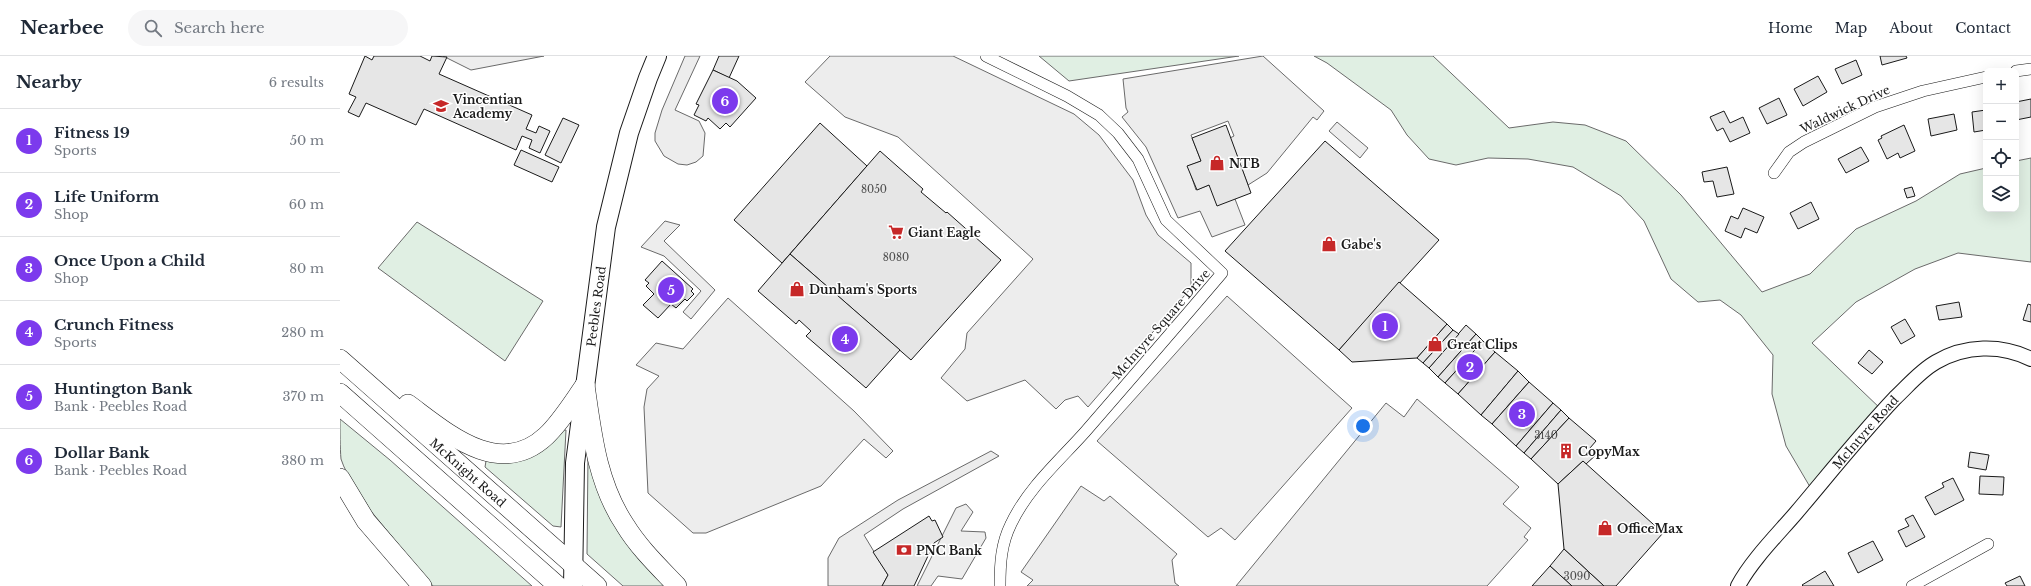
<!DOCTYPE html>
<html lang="en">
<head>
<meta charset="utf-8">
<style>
  body { margin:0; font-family:"Libre Baskerville",serif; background:#f6f6f7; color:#1f2937 }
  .controls { position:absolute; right:12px; top:12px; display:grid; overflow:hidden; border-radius:8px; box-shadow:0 4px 16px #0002 }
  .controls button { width:36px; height:36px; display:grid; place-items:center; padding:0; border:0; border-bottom:1px solid #e0e1e3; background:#fff; color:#1f2937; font:20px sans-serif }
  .you { position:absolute; left:1023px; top:370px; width:14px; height:14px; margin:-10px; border:3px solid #fff; border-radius:50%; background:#1a73e8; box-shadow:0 0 0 6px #1a73e833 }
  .badge { display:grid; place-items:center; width:26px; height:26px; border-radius:50%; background:#7c3aed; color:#fff; font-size:13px; font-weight:700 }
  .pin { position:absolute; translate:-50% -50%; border:2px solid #fff; box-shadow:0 1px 4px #0006 }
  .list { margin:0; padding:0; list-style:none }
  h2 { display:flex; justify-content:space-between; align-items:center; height:52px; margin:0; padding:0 16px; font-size:17px }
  h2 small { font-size:13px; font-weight:400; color:#747a83 }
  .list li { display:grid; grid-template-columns:26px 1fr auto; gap:12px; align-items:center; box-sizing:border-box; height:64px; padding:0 16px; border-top:1px solid #e0e1e3 }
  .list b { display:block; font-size:15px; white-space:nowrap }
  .list p { margin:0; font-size:13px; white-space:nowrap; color:#747a83 }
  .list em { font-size:13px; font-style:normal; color:#747a83 }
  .icon { flex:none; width:22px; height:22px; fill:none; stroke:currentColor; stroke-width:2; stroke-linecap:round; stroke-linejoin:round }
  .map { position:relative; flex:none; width:1691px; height:530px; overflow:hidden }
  header { display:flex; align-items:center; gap:24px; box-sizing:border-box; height:56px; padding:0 20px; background:#fff; border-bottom:1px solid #e0e1e3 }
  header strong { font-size:19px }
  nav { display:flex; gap:22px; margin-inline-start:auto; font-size:14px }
  .search { width:280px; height:36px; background:#f6f6f7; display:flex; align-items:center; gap:10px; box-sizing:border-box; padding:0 14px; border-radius:22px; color:#747a83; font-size:15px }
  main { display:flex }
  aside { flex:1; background:#fff }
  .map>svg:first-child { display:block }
  .green { fill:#e0efe3; stroke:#6a6a6a }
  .parking { fill:#ededed; stroke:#6a6a6a }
  .building { fill:#e6e6e6; stroke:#1a1a1a }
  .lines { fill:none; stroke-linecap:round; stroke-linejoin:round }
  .minor-casing { stroke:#1a1a1a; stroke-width:12 }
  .tertiary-casing { stroke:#1a1a1a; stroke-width:16 }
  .primary-casing { stroke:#1a1a1a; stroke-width:20 }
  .trunk-casing { stroke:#1a1a1a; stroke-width:20 }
  .minor { stroke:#fff; stroke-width:11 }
  .tertiary { stroke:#fff; stroke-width:14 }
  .primary { stroke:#fff; stroke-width:18 }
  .trunk { stroke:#fff; stroke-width:19 }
  .labels { text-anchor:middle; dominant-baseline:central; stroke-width:3; stroke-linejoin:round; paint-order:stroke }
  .number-label { font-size:10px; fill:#4d4d4d }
  .poi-label { font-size:12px; font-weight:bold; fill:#1a1a1a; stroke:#fff; text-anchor:start }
  .street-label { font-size:12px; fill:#1a1a1a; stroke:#fff }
</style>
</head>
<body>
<header>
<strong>Nearbee</strong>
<div class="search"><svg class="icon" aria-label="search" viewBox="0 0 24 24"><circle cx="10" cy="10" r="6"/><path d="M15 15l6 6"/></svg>Search here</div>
<nav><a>Home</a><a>Map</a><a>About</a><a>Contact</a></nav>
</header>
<main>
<aside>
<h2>Nearby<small>6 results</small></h2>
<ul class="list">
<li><span class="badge">1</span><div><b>Fitness 19</b><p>Sports</p></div><em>50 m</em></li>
<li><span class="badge">2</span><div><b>Life Uniform</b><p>Shop</p></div><em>60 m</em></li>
<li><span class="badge">3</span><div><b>Once Upon a Child</b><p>Shop</p></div><em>80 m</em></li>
<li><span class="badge">4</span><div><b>Crunch Fitness</b><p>Sports</p></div><em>280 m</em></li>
<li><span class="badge">5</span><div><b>Huntington Bank</b><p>Bank · Peebles Road</p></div><em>370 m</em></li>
<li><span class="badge">6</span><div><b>Dollar Bank</b><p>Bank · Peebles Road</p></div><em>380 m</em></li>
</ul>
</aside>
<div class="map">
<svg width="1691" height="530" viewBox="0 0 1691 530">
  <rect width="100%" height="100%" fill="#fff"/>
  <g class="green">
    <path d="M699 0H899L729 25Z"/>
    <path d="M974 0H1093L1169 72 1213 66 1245 69 1286 85 1341 139 1422 236 1470 218 1516 173 1576 145 1620 118 1646 112V153H1676V105L1691 102V206L1618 197 1575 213 1516 246 1472 287 1543 355 1473 436 1446 390 1432 338 1433 299 1401 259 1380 244 1358 246 1331 223 1304 165 1281 140 1233 111 1188 103 1148 102 1116 109 1089 103 1067 79 1051 54 987 7Z"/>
    <path d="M77 166 203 245 165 305 38 212Z"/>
    <path d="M0 363 50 404 192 530H93L30 454C21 437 7 422 1 403 0 392 0 375 0 363Z"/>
    <path d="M221 374H226L221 471 213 470 145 411 146 405Z"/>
    <path d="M248 399 275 470 298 502 324 530H283L247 498Z"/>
  </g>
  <g class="parking">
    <path d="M103 0H204L131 14Z"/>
    <path d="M345 0H360L335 54 359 65 365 77 363 100 356 106 347 109 338 108 324 100 315 85V77L322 54Z"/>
    <path d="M490 0H613L734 58 759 79 793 124 806 159 818 179 851 207V232L748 351 738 340 725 344 716 353 685 324 627 345 601 322 625 293 627 277 693 203 558 81 505 61 465 26Z"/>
    <path d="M923 0 984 55 977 64 973 61 927 117 908 129 890 82 894 80 888 65 851 79 861 105 848 110 856 134 869 129 895 143 905 169 872 181 860 155 838 162 806 91 782 61 788 56 786 52 783 23Z"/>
    <path d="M997 66 1028 92 1020 102 989 75Z"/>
    <path d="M325 165 340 169 324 185 375 234 351 263 343 256 361 235 324 200 301 191Z"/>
    <path d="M887 240 1012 352 895 484 881 472 868 481 757 385Z"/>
    <path d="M388 242 514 355 553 395 546 402 524 383 481 430 366 477H353L308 437 304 351 307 333 319 320 296 309 316 287 343 293Z"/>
    <path d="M1077 343 1179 431 1163 448 1191 472 1184 481 1188 484 1147 530H896L1046 347 1064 361Z"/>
    <path d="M651 395 659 400 563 453 524 479 548 519 542 530H488V502L499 482 558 444Z"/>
    <path d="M741 430 764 445 770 440 837 498 832 504 835 527 839 530H687L693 524 681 516Z"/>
    <path d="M626 448 633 456 621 475 645 476 646 482 622 523 598 520 591 530H577L616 452Z"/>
  </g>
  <g class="building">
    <path d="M25 0 32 4 34 0H80L90 5 92 0 107 1 99 18 192 59 186 73 196 77 199 70 210 75 200 97 189 92 192 84 182 80 176 94 84 53 76 69 26 47 19 61 8 56 16 41 9 38Z"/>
    <path d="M399 0 389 22 373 14 379 0Z"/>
    <path d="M1540 0H1566L1567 2 1542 9Z"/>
    <path d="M1516 4 1522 19 1502 28 1495 13Z"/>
    <path d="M373 14 397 25 416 42 390 71 386 67 380 73 368 62 366 65 354 59 359 49 356 48Z"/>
    <path d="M1478 20 1487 36 1463 50 1454 33Z"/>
    <path d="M1439 42 1447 59 1427 68 1419 52Z"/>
    <path d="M1691 43V61L1676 64V46Z"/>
    <path d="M1646 54V74L1634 76 1632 56Z"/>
    <path d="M1384 55 1390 67 1403 61 1410 77 1390 86 1383 72 1377 75 1370 61Z"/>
    <path d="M1614 58 1617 74 1591 80 1588 63Z"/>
    <path d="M223 62 239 69 221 107 205 99Z"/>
    <path d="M480 67 527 110 442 207 394 164Z"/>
    <path d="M886 69 911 137 877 150 869 129 857 134 847 110 861 105 852 82Z"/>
    <path d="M1564 69 1575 95 1560 102 1558 97 1547 103 1538 84 1542 82 1541 80Z"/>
    <path d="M985 85 1099 184 999 294 885 195Z"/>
    <path d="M1521 91 1529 105 1506 117 1498 103Z"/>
    <path d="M181 94 219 111 212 126 174 109Z"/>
    <path d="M540 95 583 133 581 136 606 157 607 156 661 204 571 304 450 198Z"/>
    <path d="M1387 111 1394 138 1377 141 1373 125 1364 126 1362 116Z"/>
    <path d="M1572 131 1575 140 1567 142 1564 133Z"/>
    <path d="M1471 146 1479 163 1458 173 1450 157Z"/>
    <path d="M1403 152 1424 161 1417 177 1405 172 1401 182 1385 175 1391 160 1398 163Z"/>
    <path d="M450 198 560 294 526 332 466 280 471 275 459 264 456 268 418 235Z"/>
    <path d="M322 205 353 233 351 235 354 238 347 245 345 243 336 252 331 248 318 262 303 249 314 238 306 230 309 227 305 224Z"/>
    <path d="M1059 226 1107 268 1077 302 1012 306 999 294Z"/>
    <path d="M1619 246 1622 261 1599 264 1596 250Z"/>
    <path d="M1688 248 1691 249V266L1683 264Z"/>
    <path d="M1565 263 1575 280 1561 288 1551 271Z"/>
    <path d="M1107 268 1113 274 1083 307 1077 302Z"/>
    <path d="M1126 269 1136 278 1098 321 1089 312Z"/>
    <path d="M1113 274 1119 278 1089 312 1083 307Z"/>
    <path d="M1136 278 1143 285 1105 327 1098 321Z"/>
    <path d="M1143 285 1155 296 1118 338 1105 327Z"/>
    <path d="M1529 294 1543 306 1532 318 1518 307Z"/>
    <path d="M1155 296 1178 315 1141 359 1118 338Z"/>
    <path d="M1178 315 1189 326 1152 368 1141 359Z"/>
    <path d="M1189 326 1213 347 1176 390 1152 368Z"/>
    <path d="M1213 347 1221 354 1184 397 1176 390Z"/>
    <path d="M1221 354 1229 362 1191 403 1184 397Z"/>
    <path d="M1229 362 1256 385 1250 392 1257 398 1246 408 1243 405 1218 428 1191 403Z"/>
    <path d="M1630 396 1649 399 1646 414 1628 411Z"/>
    <path d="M1243 405 1323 477 1276 530H1264L1224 493 1218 428Z"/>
    <path d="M1640 420 1664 421 1663 439 1639 438Z"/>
    <path d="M1613 422 1624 444 1595 459 1585 441 1604 431 1602 427Z"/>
    <path d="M1573 459 1585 481 1566 491 1558 475 1569 470 1565 463Z"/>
    <path d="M589 460 592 465 595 464 603 481 594 487 574 530H542L548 519 533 496Z"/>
    <path d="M1533 485 1543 504 1518 517 1508 497Z"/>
    <path d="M1224 493 1264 530H1232L1210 510Z"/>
    <path d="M1210 510 1232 530H1192Z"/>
    <path d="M1485 515 1494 530H1463L1462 529Z"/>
    <path d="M1680 520 1685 530H1667L1665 527Z"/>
  </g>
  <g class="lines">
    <g class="minor-casing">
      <g id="minor">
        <path d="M646 0 727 40 759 59 778 77 798 103 826 164 882 217C837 270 791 323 745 376 719 405 688 432 671 468 661 488 660 508 660 530"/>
        <path d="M1676 15 1691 13"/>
        <path d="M1434 117 1449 96 1464 86 1535 51 1583 35 1646 21"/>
        <path d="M1572 530 1648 488"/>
      </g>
    </g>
    <g class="tertiary-casing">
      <g id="tertiary">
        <path id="s1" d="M1398 530C1411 505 1438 478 1456 457 1489 418 1520 379 1555 342 1568 330 1580 315 1596 306 1625 289 1661 288 1691 303"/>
      </g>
    </g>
    <g class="primary-casing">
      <g id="primary">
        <path id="s2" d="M233 530 235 407 266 171 289 77 308 22 317 0"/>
      </g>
    </g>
    <g class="trunk-casing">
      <g id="trunk">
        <path id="s3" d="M0 303 257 530"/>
        <path d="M245 329C252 378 257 427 285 469 299 492 319 511 337 530"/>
        <path d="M0 337 218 530"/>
        <path d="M68 348C106 376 159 424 206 380 221 366 233 346 245 329"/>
        <path d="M0 422 26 465 82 530"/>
      </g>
    </g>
    <use href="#minor" class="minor"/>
    <use href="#tertiary" class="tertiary"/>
    <use href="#primary" class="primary"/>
    <use href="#trunk" class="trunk"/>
  </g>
  <defs>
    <g id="school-bare" transform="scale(1.2)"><path d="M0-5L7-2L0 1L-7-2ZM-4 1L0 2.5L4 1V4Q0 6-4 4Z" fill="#c62828" stroke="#fff" stroke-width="2.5" paint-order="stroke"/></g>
    <g id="shop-bare" transform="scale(1.2)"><path d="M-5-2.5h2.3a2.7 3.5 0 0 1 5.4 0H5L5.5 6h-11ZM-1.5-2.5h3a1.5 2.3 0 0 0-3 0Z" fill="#c62828" stroke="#fff" stroke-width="2.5" paint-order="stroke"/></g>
    <g id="supermarket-bare" transform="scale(1.2)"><path d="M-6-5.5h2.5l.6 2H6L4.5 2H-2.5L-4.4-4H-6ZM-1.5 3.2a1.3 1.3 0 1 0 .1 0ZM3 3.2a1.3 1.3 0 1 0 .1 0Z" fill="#c62828" stroke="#fff" stroke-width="2.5" paint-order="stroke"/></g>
    <g id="building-bare" transform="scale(1.2)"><path d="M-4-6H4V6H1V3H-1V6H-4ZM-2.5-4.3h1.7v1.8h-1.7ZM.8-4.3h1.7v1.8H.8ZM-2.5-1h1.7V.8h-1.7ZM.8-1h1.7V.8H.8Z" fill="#c62828" stroke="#fff" stroke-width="2.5" paint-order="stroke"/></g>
    <g id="bank-bare" transform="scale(1.2)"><path d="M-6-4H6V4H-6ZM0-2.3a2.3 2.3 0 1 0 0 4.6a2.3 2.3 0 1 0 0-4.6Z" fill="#c62828" stroke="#fff" stroke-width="2.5" paint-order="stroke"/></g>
  </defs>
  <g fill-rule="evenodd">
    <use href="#school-bare" x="101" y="50"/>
    <use href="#shop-bare" x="877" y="107"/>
    <use href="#supermarket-bare" x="556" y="176"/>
    <use href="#shop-bare" x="989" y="188"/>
    <use href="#shop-bare" x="457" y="233"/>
    <use href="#shop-bare" x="1095" y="288"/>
    <use href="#building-bare" x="1226" y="395"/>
    <use href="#shop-bare" x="1265" y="472"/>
    <use href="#bank-bare" x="564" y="494"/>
  </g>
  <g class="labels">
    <g class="number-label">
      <text x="534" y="133">8050</text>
      <text x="556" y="201">8080</text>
      <text x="1206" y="379">3140</text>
      <text x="1237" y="520">3090</text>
    </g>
    <g class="poi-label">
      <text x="113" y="43">Vincentian<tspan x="113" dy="14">Academy</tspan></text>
      <text x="889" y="107">NTB</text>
      <text x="568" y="176">Giant Eagle</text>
      <text x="1001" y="188">Gabe's</text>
      <text x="469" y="233">Dunham's Sports</text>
      <text x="1107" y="288">Great Clips</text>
      <text x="1238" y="395">CopyMax</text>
      <text x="1277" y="472">OfficeMax</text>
      <text x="576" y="494">PNC Bank</text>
    </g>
    <g class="street-label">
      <text transform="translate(1505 53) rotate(-25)">Waldwick Drive</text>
      <text stroke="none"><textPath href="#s2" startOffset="281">Peebles Road</textPath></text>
      <text transform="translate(821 268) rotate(-49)">McIntyre Square Drive</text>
      <text stroke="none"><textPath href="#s1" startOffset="200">McIntyre Road</textPath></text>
      <text stroke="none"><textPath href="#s3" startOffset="171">McKnight Road</textPath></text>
    </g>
  </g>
</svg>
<div class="controls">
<button>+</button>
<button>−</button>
<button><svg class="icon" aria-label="locate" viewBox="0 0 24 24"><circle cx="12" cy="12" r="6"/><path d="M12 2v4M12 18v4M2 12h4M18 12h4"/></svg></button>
<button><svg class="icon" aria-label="layers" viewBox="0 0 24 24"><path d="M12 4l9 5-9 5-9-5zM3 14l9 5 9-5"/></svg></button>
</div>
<div class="you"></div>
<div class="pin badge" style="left:1045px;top:270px">1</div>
<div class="pin badge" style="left:1130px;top:311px">2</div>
<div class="pin badge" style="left:1182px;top:358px">3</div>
<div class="pin badge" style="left:505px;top:283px">4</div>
<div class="pin badge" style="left:331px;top:234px">5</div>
<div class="pin badge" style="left:385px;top:45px">6</div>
</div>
</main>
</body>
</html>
